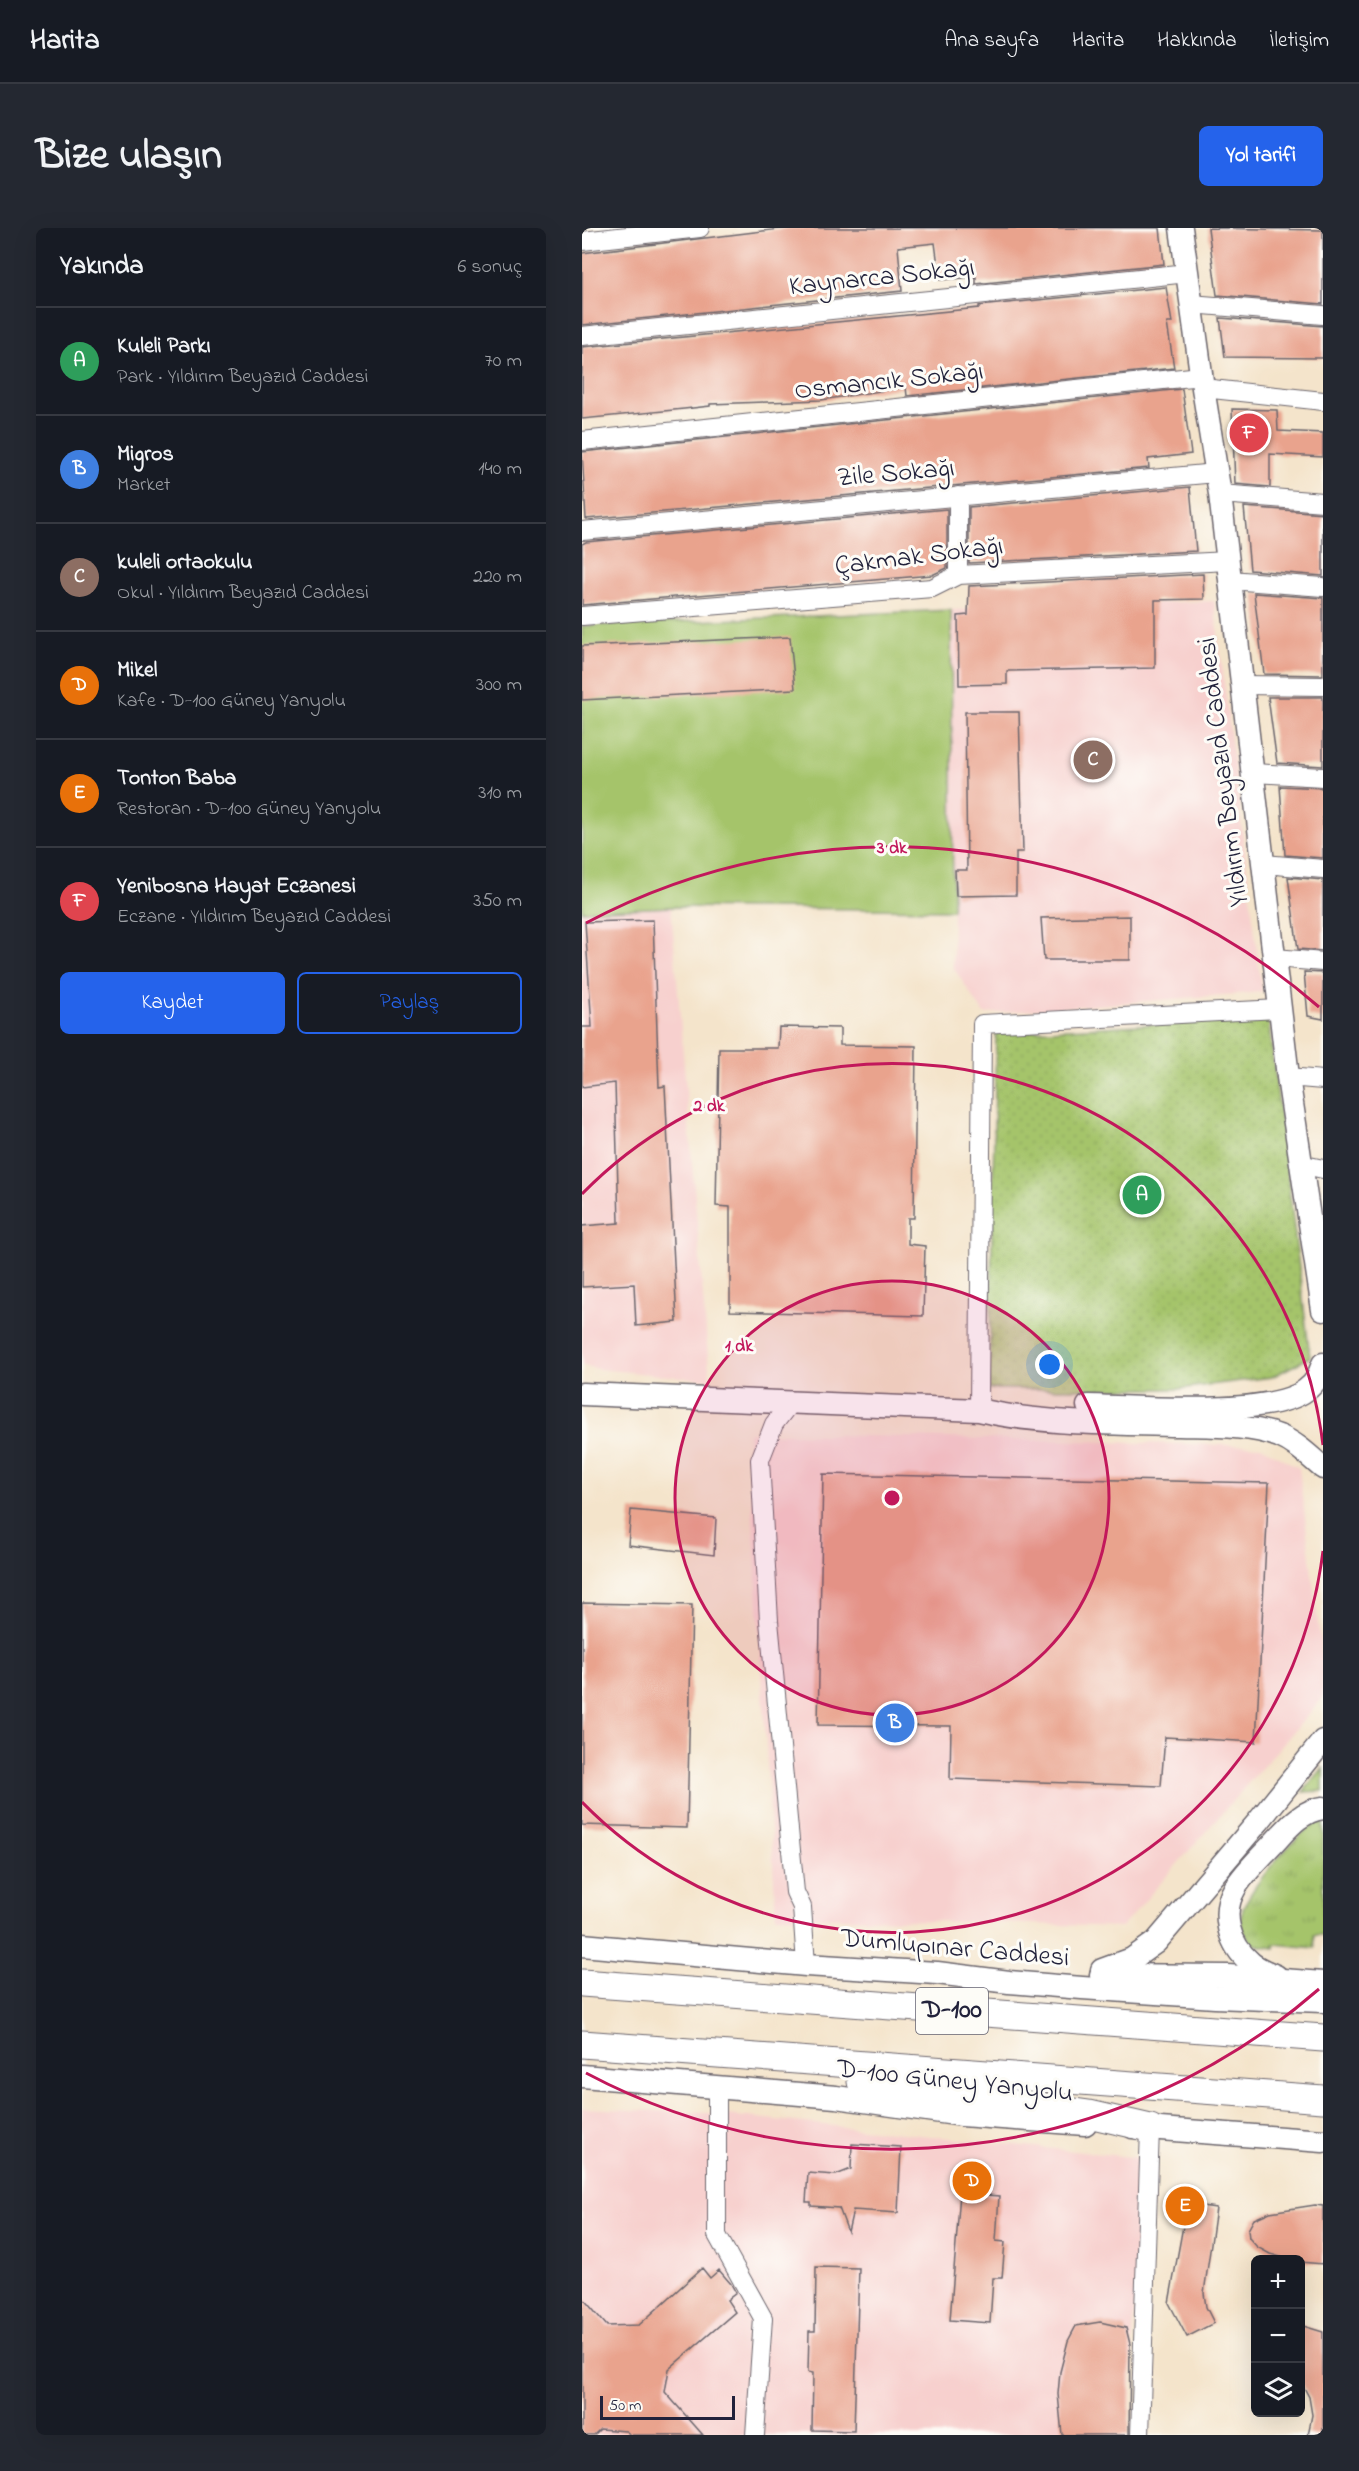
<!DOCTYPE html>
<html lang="tr">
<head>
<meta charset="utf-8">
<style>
  body { margin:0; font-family:"Indie Flower",sans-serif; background:#242831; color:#f1f3f6 }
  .controls { position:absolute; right:18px; bottom:18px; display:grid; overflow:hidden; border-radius:9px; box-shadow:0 6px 24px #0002 }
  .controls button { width:54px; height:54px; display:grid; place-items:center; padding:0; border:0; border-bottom:2px solid #363941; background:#171b24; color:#f1f3f6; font:30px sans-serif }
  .scale { position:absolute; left:18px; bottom:15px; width:135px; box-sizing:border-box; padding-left:6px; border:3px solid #22223b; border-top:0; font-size:16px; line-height:21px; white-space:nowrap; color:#22223b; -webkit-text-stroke:4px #fdfcf7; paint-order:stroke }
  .you { position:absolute; left:468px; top:1137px; width:21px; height:21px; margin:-15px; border:4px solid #fff; border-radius:50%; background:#1a73e8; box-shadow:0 0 0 9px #1a73e833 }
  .badge { display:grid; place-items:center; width:39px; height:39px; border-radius:50%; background:#2563eb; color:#fff; font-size:20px; font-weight:700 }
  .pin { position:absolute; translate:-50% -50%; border:3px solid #fff; box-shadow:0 2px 6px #0006 }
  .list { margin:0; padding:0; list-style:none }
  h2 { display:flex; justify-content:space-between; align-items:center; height:78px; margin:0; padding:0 24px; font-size:26px }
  h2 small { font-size:20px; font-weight:400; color:#9ea1a6 }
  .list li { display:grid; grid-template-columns:39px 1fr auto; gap:18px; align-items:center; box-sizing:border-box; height:108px; padding:0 24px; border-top:2px solid #363941 }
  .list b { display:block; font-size:22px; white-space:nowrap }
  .list p { margin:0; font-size:20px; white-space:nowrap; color:#9ea1a6 }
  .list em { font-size:20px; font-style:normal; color:#9ea1a6 }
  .actions { display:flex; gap:12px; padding:18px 24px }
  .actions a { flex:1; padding:14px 0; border:2px solid #2563eb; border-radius:9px; text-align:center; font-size:21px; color:#2563eb }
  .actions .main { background:#2563eb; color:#fff }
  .icon { flex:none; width:33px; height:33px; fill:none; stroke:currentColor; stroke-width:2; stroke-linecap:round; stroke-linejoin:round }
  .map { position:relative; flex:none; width:741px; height:2207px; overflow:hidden; border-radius:9px }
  header { display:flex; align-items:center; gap:36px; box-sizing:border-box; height:84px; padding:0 30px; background:#171b24; border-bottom:2px solid #363941 }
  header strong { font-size:28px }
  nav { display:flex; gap:33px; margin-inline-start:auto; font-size:21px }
  .intro { display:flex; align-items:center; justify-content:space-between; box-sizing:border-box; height:144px; padding:0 36px }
  h1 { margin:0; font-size:42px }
  .button { padding:15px 27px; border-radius:9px; background:#2563eb; color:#fff; font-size:21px; font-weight:700 }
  main { display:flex; gap:36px; padding:0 36px }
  aside { flex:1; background:#171b24; border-radius:9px; box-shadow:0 6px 24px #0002 }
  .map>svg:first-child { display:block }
  .built { fill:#f7d0ce }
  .grass { fill:url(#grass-tufts); stroke:#647353; stroke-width:1.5 }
  .park { fill:url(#park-dots); stroke:#647353; stroke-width:1.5 }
  .pitch { fill:#a5c46b; stroke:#647353; stroke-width:1.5 }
  .building { fill:#e9a38d }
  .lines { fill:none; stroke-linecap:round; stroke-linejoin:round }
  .minor-casing { stroke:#6c666d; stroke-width:20 }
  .major-casing { stroke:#6c666d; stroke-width:25 }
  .highway-casing { stroke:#6c666d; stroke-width:29 }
  .minor { stroke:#fff; stroke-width:18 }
  .major { stroke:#fff; stroke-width:22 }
  .highway { stroke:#fff; stroke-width:27 }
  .ring { fill:none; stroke:#c2185b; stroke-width:3 }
  .labels { text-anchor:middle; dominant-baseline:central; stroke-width:6; stroke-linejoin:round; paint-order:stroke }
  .shield { fill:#fdfcf7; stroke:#646373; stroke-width:1.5 }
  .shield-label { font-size:26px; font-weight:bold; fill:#22223b }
  .street-label { font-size:27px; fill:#22223b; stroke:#fdfcf7 }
  .centre { fill:#c2185b; stroke:#fdfcf7; stroke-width:3 }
  .ring-label { font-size:18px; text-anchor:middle; font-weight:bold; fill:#c2185b; stroke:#fdfcf7; stroke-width:6; stroke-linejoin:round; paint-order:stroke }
</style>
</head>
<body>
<header>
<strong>Harita</strong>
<nav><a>Ana sayfa</a><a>Harita</a><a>Hakkında</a><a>İletişim</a></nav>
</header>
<div class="intro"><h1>Bize ulaşın</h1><a class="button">Yol tarifi</a></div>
<main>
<aside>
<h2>Yakında<small>6 sonuç</small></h2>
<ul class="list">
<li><span class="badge" style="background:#2e9e5b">A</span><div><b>Kuleli Parkı</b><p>Park · Yıldırım Beyazıd Caddesi</p></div><em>70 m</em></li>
<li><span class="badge" style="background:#3f7fe0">B</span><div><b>Migros</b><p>Market</p></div><em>140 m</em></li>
<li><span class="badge" style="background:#8d6e63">C</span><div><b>kuleli ortaokulu</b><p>Okul · Yıldırım Beyazıd Caddesi</p></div><em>220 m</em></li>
<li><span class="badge" style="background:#e8710a">D</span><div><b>Mikel</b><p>Kafe · D-100 Güney Yanyolu</p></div><em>300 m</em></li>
<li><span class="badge" style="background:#e8710a">E</span><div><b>Tonton Baba</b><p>Restoran · D-100 Güney Yanyolu</p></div><em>310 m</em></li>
<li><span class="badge" style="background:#e0444e">F</span><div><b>Yenibosna Hayat Eczanesi</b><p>Eczane · Yıldırım Beyazıd Caddesi</p></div><em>350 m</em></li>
</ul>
<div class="actions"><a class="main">Kaydet</a><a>Paylaş</a></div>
</aside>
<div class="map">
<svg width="741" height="2207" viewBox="0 0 741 2207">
  <defs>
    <pattern id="grass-tufts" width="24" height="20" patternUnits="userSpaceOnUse" patternTransform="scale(1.5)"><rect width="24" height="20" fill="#a5c46b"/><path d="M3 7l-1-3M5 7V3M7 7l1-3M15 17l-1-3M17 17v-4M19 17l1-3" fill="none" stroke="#8ea85e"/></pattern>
    <pattern id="park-dots" width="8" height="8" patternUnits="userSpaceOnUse" patternTransform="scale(1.5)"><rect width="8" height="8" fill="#a5c46b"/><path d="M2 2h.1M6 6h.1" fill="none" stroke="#8ea85e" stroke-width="1.8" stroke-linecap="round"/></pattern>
  </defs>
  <rect width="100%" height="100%" fill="#fdfcf7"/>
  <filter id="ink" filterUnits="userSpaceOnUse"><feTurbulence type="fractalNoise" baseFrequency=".0167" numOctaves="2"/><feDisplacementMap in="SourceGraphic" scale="12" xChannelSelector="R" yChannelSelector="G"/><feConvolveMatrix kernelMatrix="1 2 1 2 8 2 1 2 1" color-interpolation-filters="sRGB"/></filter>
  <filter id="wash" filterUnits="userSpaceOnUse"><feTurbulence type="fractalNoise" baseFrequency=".008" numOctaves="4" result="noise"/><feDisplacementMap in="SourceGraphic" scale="24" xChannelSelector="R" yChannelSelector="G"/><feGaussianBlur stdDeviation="1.35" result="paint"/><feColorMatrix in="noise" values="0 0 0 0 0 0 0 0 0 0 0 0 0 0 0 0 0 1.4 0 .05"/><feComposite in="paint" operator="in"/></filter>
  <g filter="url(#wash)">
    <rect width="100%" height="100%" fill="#f4e4cb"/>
    <g class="built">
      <path d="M632 373 680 764 402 786 371 739 369 382Z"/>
      <path d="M89 679 128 1152 16 1141 0 1137V683Z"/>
      <path d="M166 1205 679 1218 717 1240 741 1435V1470L540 1699 194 1688Z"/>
      <path d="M0 1880 126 1885 558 1930 547 2207H0Z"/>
    </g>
    <g class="grass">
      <path d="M741 1540V1563L721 1564Z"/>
      <path d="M741 1591V1707H732L733 1720 693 1716V1720L669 1716C664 1708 659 1699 659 1690 659 1667 719 1599 741 1591Z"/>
    </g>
    <path class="park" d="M686 790 728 1129 690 1149 596 1161H407L414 805Z"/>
    <path class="pitch" d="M369 382 371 682 89 679 0 683V398Z"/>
    <g id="blocks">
      <g class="building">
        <path d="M206 0H578L582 36 394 56V49L358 52 353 15 316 19 320 63 0 97V25Z"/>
        <path d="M626 0 741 2V76L635 67Z"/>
        <path d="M584 59 590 95H585L592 140 325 168 324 159 239 172 128 176V178L102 181 0 191V119L397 80V78Z"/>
        <path d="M638 90 741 98V130L643 129Z"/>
        <path d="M600 161 609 226 566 231 567 240 4 291 0 224Z"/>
        <path d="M650 181 695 182 696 203 741 205V229L688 226V259L653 256Z"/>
        <path d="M608 259 614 323 387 335V279Z"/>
        <path d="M662 279 741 285V348L668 342Z"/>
        <path d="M365 281V340L350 347 0 377V316L4 314Z"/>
        <path d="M621 346 622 371 573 372V440L425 443V456L377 457 376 388 386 387 387 358Z"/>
        <path d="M672 365 741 370V447L682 446Z"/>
        <path d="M208 409 213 461 0 472V418Z"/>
        <path d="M686 469H741V538L695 535Z"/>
        <path d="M383 484H437L441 624H434V667L374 668 373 642H385Z"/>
        <path d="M698 558 741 560V630L703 627Z"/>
        <path d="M706 649 741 652V723L716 721Z"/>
        <path d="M548 688V732H462L459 690Z"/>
        <path d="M71 692 77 859 83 858 95 1094 54 1098 52 1056 0 1059V998L37 995 33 855 0 859V799H10L3 694Z"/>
        <path d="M722 744 741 745V791L726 788Z"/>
        <path d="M197 799 258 800V817L334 818 332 990H326V1016L343 1018 341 1088 148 1083V979L134 978 137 820H196Z"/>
        <path d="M241 1246 687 1255 674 1514 583 1509 579 1558 368 1551 369 1498 236 1497Z"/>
        <path d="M49 1282 134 1290 132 1327 46 1317Z"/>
        <path d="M0 1375 110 1377 105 1600 0 1597Z"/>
        <path d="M270 1916 319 1919 316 1985 271 1982 266 2004 257 1980 229 1978V1974H224L226 1945 254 1947 269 1941Z"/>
        <path d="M378 1965 417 1968 414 2013 423 2014 420 2050H411L408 2095 368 2092Z"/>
        <path d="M605 1976 634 1980 622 2065 624 2079 632 2095 605 2109 587 2075Z"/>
        <path d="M733 1977 741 1978V2036L718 2034V2031H706L688 2026 675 2019 667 2010 666 2002 672 1991 688 1984Z"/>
        <path d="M234 2039 277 2040 272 2203 230 2202 231 2145 226 2144 227 2103H233Z"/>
        <path d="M120 2040 128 2050 137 2042 149 2056 154 2065 145 2072 153 2084 87 2141 83 2164 121 2207H48L44 2203 18 2201 12 2207H0V2069L25 2098 57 2097Z"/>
        <path d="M518 2094 544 2100 548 2116 547 2207H480L476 2166 478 2144 486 2113 494 2098Z"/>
        <path d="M718 2097 741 2104V2207H726L730 2187 727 2169 718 2152Z"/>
      </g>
    </g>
  </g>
  <g filter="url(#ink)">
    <use href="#blocks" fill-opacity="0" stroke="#6c666d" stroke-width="1.5"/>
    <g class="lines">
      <g class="minor-casing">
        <g id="minor">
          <path d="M0 13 118 0"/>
          <path d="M609 76 741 87"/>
          <path d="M0 108 606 45"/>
          <path d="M621 160 741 173"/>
          <path d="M0 213 619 148"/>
          <path d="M638 266 741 274"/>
          <path d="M376 268V347"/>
          <path d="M0 303 634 245"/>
          <path d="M648 352 741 359"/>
          <path d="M0 388 350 360 376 347 646 333"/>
          <path d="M661 457 741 458"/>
          <path d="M672 545 741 549"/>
          <path d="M682 636 741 641"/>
          <path d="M693 730 741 734"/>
          <path d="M706 849 741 852"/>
          <path d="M718 936 741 941"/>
          <path d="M209 1174 192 1196 178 1232 187 1393 213 1664 220 1679 224 1737"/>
          <path d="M397 1182 400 796 698 781"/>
          <path d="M135 1858V2007L181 2090 173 2207"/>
          <path d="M558 2207 568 1900"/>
        </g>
      </g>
      <g class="major-casing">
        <g id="major">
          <path d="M599 0 621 160 638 266 706 849 741 1082"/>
          <path d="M0 1166 397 1182C462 1197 531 1195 597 1197 629 1198 667 1197 697 1208 714 1215 727 1228 741 1240"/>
          <path d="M506 1178C554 1179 688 1190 724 1162 734 1155 737 1147 741 1136"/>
          <path d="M0 1717 224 1737 355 1745 427 1754 500 1760 633 1769 741 1773"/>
          <path d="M520 1742 550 1731 574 1714 676 1594 741 1513"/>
          <path d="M519 1747 646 1748 741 1755"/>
          <path d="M694 1748C685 1744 676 1741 669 1735 647 1717 638 1685 653 1660 663 1644 677 1631 690 1617 705 1601 718 1583 741 1580"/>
          <path d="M0 1848 254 1869 380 1887 503 1896"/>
          <path d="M551 1899 741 1913"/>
        </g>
      </g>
      <g class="highway-casing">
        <g id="highway">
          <path d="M0 1755 741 1810"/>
          <path d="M0 1816 741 1871"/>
          <path d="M279 1854 507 1886 568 1900"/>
        </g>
      </g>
      <use href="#minor" class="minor"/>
      <use href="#major" class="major"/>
      <use href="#highway" class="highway"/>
    </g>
  </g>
  <circle cx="310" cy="1270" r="217" fill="#c2185b" fill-opacity=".12"/>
  <g class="ring">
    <circle cx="310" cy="1270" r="217"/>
    <path d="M741 1323A434 434 0 0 1 0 1574M0 966A434 434 0 0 1 741 1217"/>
    <path d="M737 1761A651 651 0 0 1 4 1845M4 695A651 651 0 0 1 737 779"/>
  </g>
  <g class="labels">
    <rect class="shield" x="334" y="1760" width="72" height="46" rx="4.5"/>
    <g class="shield-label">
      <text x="370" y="1783">D-100</text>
    </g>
    <g class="street-label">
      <text transform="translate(300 50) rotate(-6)">Kaynarca Sokağı</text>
      <text transform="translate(307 154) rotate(-6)">Osmancık Sokağı</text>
      <text transform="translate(314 246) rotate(-5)">Zile Sokağı</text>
      <text transform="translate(337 329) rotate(-7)">Çakmak Sokağı</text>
      <text transform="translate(642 544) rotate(-97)">Yıldırım Beyazıd Caddesi</text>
      <text transform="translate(373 1721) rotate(5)">Dumlupınar Caddesi</text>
      <text transform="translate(373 1854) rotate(6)">D-100 Güney Yanyolu</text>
    </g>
  </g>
  <circle cx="310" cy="1270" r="9" class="centre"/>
  <g class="ring-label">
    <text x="310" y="625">3 dk</text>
    <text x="127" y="883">2 dk</text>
    <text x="157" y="1123">1 dk</text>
  </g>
</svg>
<div class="controls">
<button>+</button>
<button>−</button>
<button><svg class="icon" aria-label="layers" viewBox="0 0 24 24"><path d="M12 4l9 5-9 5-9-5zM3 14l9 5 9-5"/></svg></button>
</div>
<div class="scale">50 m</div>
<div class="you"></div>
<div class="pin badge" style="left:560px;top:967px;background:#2e9e5b">A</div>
<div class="pin badge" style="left:313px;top:1495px;background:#3f7fe0">B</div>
<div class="pin badge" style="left:511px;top:532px;background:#8d6e63">C</div>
<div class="pin badge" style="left:390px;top:1953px;background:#e8710a">D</div>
<div class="pin badge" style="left:603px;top:1978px;background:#e8710a">E</div>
<div class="pin badge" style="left:667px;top:205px;background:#e0444e">F</div>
</div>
</main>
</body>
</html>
